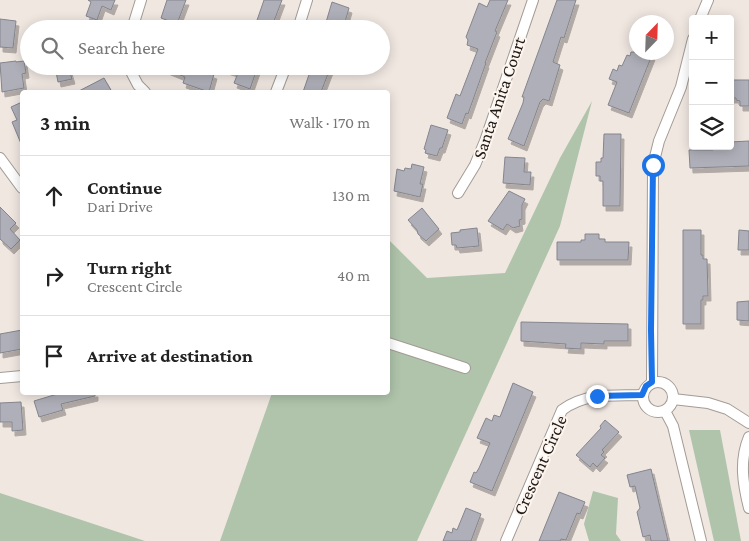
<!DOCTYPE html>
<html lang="en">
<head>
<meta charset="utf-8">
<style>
  body { margin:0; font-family:"Crimson Pro",serif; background:#f6f6f6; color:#222 }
  .controls { position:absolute; right:15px; top:15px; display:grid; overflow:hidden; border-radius:5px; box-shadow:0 2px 12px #0003 }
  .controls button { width:45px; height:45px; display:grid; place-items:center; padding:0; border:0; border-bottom:1px solid #e0e0e0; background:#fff; color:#222; font:25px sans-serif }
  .compass { position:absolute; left:629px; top:15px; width:45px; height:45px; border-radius:50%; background:#fff; box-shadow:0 2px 12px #0003; rotate:23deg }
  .stop { position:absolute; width:15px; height:15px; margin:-11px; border:4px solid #1a73e8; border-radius:50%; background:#fff }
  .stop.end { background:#1a73e8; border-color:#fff; box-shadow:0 1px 5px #0008 }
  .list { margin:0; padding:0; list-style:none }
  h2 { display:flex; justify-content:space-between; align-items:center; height:65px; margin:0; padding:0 20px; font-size:21px }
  h2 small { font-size:16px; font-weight:400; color:#767676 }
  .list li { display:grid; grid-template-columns:32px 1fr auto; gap:15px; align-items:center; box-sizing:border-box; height:80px; padding:0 20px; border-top:1px solid #e0e0e0 }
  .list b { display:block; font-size:19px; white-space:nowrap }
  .list p { margin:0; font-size:16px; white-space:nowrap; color:#767676 }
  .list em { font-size:16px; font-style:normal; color:#767676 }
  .icon { flex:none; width:28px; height:28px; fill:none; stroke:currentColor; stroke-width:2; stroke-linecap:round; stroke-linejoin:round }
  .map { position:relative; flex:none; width:749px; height:541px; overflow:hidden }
  .search { position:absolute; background:#fff; box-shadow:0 2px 12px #0003; left:20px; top:20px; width:370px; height:55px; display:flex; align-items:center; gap:12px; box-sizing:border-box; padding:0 18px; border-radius:28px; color:#767676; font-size:19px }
  .panel { position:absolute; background:#fff; box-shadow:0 2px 12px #0003; left:20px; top:90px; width:370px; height:305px; border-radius:5px }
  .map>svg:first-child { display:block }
  .green { fill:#afc4ab }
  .building { fill:#aeafb8; stroke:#84858d; filter:url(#shadow) }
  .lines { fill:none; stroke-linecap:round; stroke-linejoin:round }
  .minor-casing { stroke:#a39b95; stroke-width:12 }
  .minor { stroke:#fff; stroke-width:10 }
  .route { stroke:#1a73e8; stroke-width:6 }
  .labels { text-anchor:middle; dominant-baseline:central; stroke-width:4; stroke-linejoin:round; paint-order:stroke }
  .street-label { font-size:18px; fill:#1b1816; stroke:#fdf4ee }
</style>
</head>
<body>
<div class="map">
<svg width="749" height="541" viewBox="0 0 749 541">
  <defs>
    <filter id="shadow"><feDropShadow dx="3" dy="5" stdDeviation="0" flood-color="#0004"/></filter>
  </defs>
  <rect width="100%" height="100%" fill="#f0e7e1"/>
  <g class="green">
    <path d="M592 101 560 226 417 541H220L272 393 388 392V239L427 278 505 273 560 158Z"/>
    <path d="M689 430H720L741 541H714Z"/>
    <path d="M593 491 618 498 616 534 621 541H589L584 524Z"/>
    <path d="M0 493 145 541H0Z"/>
  </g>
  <g class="building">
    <path d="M88 0H115L111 10 102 6 97 20 86 16 91 2Z"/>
    <path d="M167 0H186L177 24 161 18Z"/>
    <path d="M264 0H282L271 29H254Z"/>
    <path d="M490 0H508L495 31 497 32 485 63H486L468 114 466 113 462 124 447 118 456 94 460 96 478 49 467 45 468 40 466 37 479 3 487 7Z"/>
    <path d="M557 0H576L564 38 561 37 553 62 560 65 549 101 543 99 540 102 524 146 508 139 523 103 524 97H522Z"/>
    <path d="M332 2 349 8 343 29H324Z"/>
    <path d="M0 19 16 21 13 48 0 47Z"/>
    <path d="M631 52H645L652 55 629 113 608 105 617 82 609 79 613 69 617 71 619 65 622 66 627 55 630 56Z"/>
    <path d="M16 61V62L24 61 26 73 22 74 24 88 2 92 0 63Z"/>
    <path d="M158 66H191L214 74 209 92 183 83 185 77Z"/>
    <path d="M222 66H258L250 89 234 83 238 73 222 68Z"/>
    <path d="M312 66H331L321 92H303Z"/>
    <path d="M69 69 72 79 58 82 56 72Z"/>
    <path d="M104 78 112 92H77Z"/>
    <path d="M730 80H749V106H740V101L736 100V98H730Z"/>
    <path d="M22 102V146L12 122 17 120 11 107Z"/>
    <path d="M431 125 448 130 442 148H440L437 156 425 153 426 150 424 149Z"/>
    <path d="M604 134H621L620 206H603V181H600V176H596V162H601V158H603Z"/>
    <path d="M749 141V166L690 168 689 150H713V147L730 146V142Z"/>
    <path d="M505 157 525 158 524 172H531L530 185 503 183Z"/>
    <path d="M412 164 424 167 420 184H423L420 197 394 191 397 169 404 171 405 168 411 169Z"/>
    <path d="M509 191 525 199 522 205V219L519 220 520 226 513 228 507 224 503 230 488 221Z"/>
    <path d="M0 207 16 223 10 229 20 240 11 249 0 239Z"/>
    <path d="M422 208 439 229 426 241 418 234 417 230 408 220Z"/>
    <path d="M477 228 479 246 457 248 456 245H452L451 233 460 232V230Z"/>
    <path d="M683 230H701V255H703V259H707L708 296H703V300H701V324H683Z"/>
    <path d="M739 230 749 231V250H738Z"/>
    <path d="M585 234H599V239H605V242H629L628 260H557V242H581V240H585Z"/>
    <path d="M749 301V321L737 320V302Z"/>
    <path d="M521 322 628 324V341H604V344L581 343V349L565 348 566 344 521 341Z"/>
    <path d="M22 330V349L0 353V334Z"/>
    <path d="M513 383 533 392 492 491 470 482 474 472 476 473 479 468 490 443 477 438 486 418 492 421 494 415 500 417Z"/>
    <path d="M64 392H95V396L61 404 63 410 39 417 34 401Z"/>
    <path d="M21 402 23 430 12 431V422H0V403Z"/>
    <path d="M605 420 619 432 602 450 604 452 601 455 605 458 597 467 593 463 590 467 576 455 601 428 600 426Z"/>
    <path d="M651 469 668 541H651L650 535 643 537 637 512 640 508 635 486 630 487 627 475Z"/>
    <path d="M559 492 585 502 580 514 577 513 566 540 561 539 560 541H539Z"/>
    <path d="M466 508 481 514 471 541H443L447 531 452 533 453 528 457 530Z"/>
  </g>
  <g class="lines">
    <g class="minor-casing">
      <g id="minor">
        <path d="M700 19 708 0"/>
        <path d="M132 29 141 0"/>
        <path d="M298 29 307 0"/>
        <path d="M128 66 138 85 145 92"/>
        <path d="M276 92 286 66"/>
        <path d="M0 158 22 188"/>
        <path d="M458 193 475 165 485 141 533 0"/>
        <path d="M388 343 465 368"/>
        <path d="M0 378 22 376"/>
        <circle cx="658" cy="397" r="15"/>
        <path d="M652 383 653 165 659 141 681 87 693 39"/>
        <path d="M673 399 708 403 727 409 749 423"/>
        <path d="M665 411 673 426 701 541"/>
        <path d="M749 437C739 461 743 484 749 508"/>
        <path d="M506 541 562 410C586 392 614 396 642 395"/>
      </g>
    </g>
    <use href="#minor" class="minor"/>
  </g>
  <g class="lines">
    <path class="route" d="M597 396 642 395 646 386 652 382 651 330 653 165"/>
  </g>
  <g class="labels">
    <g class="street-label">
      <text transform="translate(499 98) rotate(-71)">Santa Anita Court</text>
      <text transform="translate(540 465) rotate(-66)">Crescent Circle</text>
    </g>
  </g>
</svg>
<div class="controls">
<button>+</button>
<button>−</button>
<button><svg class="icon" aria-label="layers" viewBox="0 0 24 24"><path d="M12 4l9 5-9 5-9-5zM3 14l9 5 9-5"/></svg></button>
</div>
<svg class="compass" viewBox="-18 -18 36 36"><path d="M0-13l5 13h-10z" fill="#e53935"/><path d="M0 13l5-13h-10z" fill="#767676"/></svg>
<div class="stop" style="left:653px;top:165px"></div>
<div class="stop end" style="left:597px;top:396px"></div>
<div class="search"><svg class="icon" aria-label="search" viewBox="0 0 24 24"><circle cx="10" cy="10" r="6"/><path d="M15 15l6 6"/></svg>Search here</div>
<section class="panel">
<h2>3 min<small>Walk · 170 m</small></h2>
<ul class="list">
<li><svg class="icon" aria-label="ahead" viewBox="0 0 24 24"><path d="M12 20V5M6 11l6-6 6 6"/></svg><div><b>Continue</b><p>Dari Drive</p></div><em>130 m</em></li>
<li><svg class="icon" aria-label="right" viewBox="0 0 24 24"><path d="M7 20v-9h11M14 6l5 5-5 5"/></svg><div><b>Turn right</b><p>Crescent Circle</p></div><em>40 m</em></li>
<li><svg class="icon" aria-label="arrive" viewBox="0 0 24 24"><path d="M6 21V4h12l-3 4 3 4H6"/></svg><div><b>Arrive at destination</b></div></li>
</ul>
</section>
</div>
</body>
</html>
